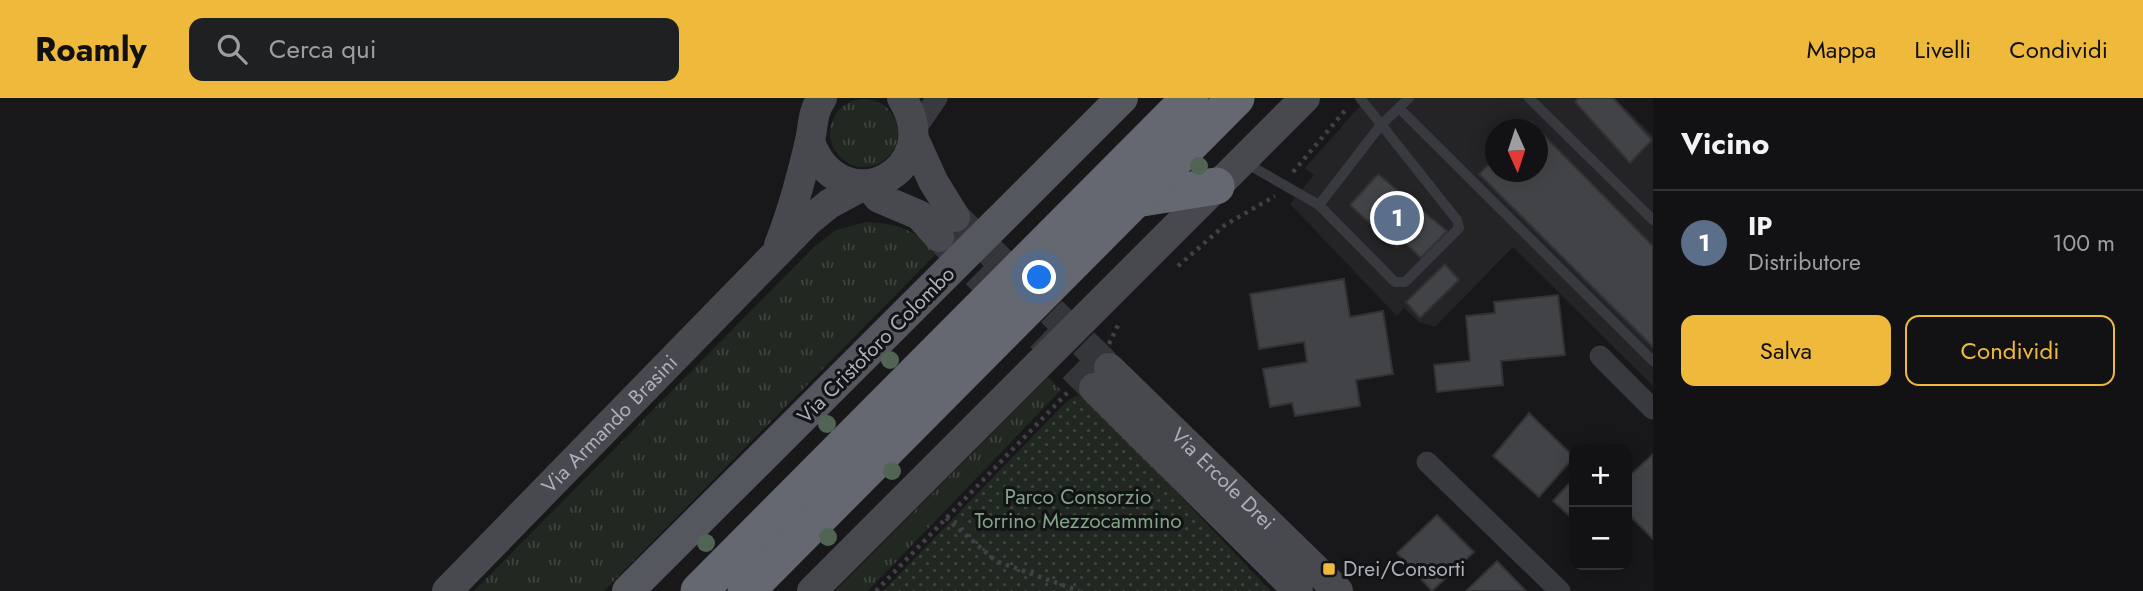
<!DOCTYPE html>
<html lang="it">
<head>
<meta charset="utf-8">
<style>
  body { margin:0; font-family:Jost,sans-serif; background:#1f2022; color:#f1f3f6 }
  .controls { position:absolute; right:21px; bottom:21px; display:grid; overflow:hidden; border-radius:14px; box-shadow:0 4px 18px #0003 }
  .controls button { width:63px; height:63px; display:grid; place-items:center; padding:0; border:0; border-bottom:2px solid #313234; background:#121214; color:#f1f3f6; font:35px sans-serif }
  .compass { position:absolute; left:1485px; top:21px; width:63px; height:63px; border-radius:50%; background:#121214; box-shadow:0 4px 18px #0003; rotate:177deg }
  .you { position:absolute; left:1040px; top:180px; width:24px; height:24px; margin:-18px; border:5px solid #fff; border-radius:50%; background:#1a73e8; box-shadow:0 0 0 10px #1a73e833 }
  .badge { display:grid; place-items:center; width:46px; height:46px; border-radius:50%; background:#efb93c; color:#fff; font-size:23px; font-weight:700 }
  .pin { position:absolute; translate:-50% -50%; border:4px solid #fff; box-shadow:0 2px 7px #0006 }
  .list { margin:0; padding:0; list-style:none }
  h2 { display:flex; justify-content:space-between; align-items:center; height:91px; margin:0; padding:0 28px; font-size:30px }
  h2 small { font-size:23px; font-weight:400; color:#9c9ea0 }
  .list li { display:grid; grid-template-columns:46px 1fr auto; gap:21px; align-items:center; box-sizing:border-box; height:105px; padding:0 28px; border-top:2px solid #313234 }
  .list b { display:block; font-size:26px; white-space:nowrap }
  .list p { margin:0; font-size:23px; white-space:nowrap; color:#9c9ea0 }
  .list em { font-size:23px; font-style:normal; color:#9c9ea0 }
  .actions { display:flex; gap:14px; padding:21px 28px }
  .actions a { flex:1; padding:16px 0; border:2px solid #efb93c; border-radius:14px; text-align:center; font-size:24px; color:#efb93c }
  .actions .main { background:#efb93c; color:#111 }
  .icon { flex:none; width:38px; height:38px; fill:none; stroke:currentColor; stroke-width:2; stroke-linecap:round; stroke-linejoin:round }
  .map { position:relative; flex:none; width:1653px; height:493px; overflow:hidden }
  header { display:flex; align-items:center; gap:42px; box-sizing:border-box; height:98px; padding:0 35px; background:#efb93c; color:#111 }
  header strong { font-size:33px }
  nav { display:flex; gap:38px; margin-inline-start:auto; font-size:24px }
  .search { width:490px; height:63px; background:#1f2022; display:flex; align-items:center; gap:18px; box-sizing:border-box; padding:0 24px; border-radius:14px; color:#9c9ea0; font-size:26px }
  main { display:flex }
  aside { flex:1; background:#121214 }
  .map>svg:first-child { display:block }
  .built { fill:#242427; fill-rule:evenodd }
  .grass { fill:url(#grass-tufts) }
  .park { fill:url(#park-dots) }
  .building { fill:#424347; stroke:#323236; stroke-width:2 }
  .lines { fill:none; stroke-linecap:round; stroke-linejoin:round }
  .secondary-tunnel { stroke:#35363a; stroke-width:30; stroke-dasharray:30 15; stroke-linecap:butt }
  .path { stroke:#3f4146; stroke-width:4.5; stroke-dasharray:3.5 5; stroke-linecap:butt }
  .lane { stroke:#393a3f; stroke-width:10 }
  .street { stroke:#393a3f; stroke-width:21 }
  .secondary { stroke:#47494f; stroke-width:30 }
  .primary { stroke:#55575e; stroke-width:32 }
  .highway { stroke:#656870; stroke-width:37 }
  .tree { fill:#526555 }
  .poi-dot { fill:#efb93c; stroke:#131315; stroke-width:2.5 }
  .labels { text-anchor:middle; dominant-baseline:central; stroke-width:6; stroke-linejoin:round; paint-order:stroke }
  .street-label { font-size:21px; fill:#abafba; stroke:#131315 }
  .park-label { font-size:21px; fill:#82a486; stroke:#131315 }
  .poi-label { font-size:21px; fill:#abafba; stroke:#131315; text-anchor:start }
</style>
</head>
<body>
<header>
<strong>Roamly</strong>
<div class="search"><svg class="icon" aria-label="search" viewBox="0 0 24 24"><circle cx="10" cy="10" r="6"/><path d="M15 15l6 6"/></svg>Cerca qui</div>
<nav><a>Mappa</a><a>Livelli</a><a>Condividi</a></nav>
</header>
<main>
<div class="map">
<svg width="1653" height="493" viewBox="0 0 1653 493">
  <defs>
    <pattern id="grass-tufts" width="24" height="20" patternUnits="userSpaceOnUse" patternTransform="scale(1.75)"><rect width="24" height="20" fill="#202821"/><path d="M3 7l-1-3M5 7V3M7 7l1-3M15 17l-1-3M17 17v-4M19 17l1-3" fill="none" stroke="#3e453f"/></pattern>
    <pattern id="park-dots" width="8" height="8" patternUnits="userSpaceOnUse" patternTransform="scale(1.75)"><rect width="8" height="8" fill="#202821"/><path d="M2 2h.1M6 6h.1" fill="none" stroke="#3e453f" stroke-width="1.8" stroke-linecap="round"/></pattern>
  </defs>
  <rect width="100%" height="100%" fill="#18181a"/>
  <path class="built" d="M1367 0H1615L1653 38V288L1513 149 1435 229 1419 224 1404 210 1397 218 1290 106 1314 77 1305 70ZM1496 32H1538V74H1496Z"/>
  <g class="grass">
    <circle cx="864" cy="35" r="34"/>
    <path d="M866 124C901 126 911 131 938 154L604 493H474L815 148 836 132Z"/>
    <path d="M1048 279 1061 292 868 493H835Z"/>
  </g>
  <path class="park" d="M1078 297 1097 311 1271 493H883L1066 304Z"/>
  <g class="building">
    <path d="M1578 0H1613L1652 42 1630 65 1575 4Z"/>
    <path d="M1531 24 1653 148V249L1479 76 1496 59V74H1538V32H1523Z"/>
    <path d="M1378 76 1447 133 1421 160 1404 144 1397 150 1350 107Z"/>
    <path d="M1445 166 1459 182 1420 220 1406 204Z"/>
    <path d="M1344 181 1350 219 1383 213 1393 276 1356 282 1360 308 1295 318 1292 305 1270 309 1263 271 1307 264 1304 244 1259 251 1250 196Z"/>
    <path d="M1558 197 1565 257 1501 263 1503 287 1437 294 1434 267 1470 263 1466 218 1495 215 1494 204Z"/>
    <path d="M1529 315 1574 359 1539 399 1493 358Z"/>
    <path d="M1653 356V441L1627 415V380Z"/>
    <path d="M1574 380V422L1553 403Z"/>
    <path d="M1437 417 1474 454 1432 493 1397 455Z"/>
    <path d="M1497 463 1526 493H1466Z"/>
  </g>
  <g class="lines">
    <g class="secondary-tunnel">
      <path d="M955 119 1109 270"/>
      <path d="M944 144 1094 290"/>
    </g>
    <g class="path">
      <path d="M1293 74 1348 9"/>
      <path d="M1178 168 1225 127 1275 98"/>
      <path d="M1109 246 1119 225"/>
      <path d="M946 420 996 463 1079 493"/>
      <path d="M876 493 1068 294"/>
    </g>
    <g class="lane">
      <path d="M1529 0 1653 122"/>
      <path d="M1399 10 1653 263"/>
      <path d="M1244 64 1319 107 1395 184H1405L1459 130 1457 122 1360 0"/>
      <path d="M1319 107 1380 28 1409 0"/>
    </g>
    <g class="street">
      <path d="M915 32 937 0"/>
      <path d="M1600 258 1653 311"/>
      <path d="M1427 364 1560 493"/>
    </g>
    <g class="secondary">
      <path d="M914 41 933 83 955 119"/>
      <path d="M810 44C841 127 948 74 902 0"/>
      <path d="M868 87 879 100 919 117 939 139"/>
      <path d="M779 147C792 115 801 81 809 47 814 29 811 16 822 0"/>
      <path id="s1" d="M1109 270 1338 493"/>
      <path d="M1094 290 1298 493"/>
      <path id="s2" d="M447 493 807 124 829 106 864 87"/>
      <path d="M812 493 1305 0"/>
    </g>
    <path class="primary" d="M628 493 1122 0"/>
    <g class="highway">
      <path d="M1136 101 1216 88"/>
      <path d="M699 493 1190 0"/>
      <path d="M746 493 1236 0"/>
    </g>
  </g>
  <g class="tree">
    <circle cx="1199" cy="68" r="9"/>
    <circle cx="890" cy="262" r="9"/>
    <circle cx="827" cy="326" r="9"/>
    <circle cx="892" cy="373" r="9"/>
    <circle cx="828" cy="439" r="9"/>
    <circle cx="706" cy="445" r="9"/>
  </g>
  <rect class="poi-dot" x="1322" y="464" width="14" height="14" rx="3.5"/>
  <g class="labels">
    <g class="street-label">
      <text transform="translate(876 247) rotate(-45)">Via Cristoforo Colombo</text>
      <text stroke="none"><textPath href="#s2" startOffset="233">Via Armando Brasini</textPath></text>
      <text stroke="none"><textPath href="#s1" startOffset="159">Via Ercole Drei</textPath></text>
    </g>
    <g class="park-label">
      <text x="1078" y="399">Parco Consorzio<tspan x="1078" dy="24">Torrino Mezzocammino</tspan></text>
    </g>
    <g class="poi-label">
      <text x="1343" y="471">Drei/Consorti</text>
    </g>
  </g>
</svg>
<div class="controls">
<button>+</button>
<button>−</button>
</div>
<svg class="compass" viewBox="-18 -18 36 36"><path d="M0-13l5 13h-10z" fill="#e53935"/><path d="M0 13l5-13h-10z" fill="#9c9ea0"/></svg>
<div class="you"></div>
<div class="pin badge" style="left:1397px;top:120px;background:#5c6f8a">1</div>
</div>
<aside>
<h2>Vicino<small></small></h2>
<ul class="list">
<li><span class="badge" style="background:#5c6f8a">1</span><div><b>IP</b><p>Distributore</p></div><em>100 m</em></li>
</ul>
<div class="actions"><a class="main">Salva</a><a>Condividi</a></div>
</aside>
</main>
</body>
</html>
